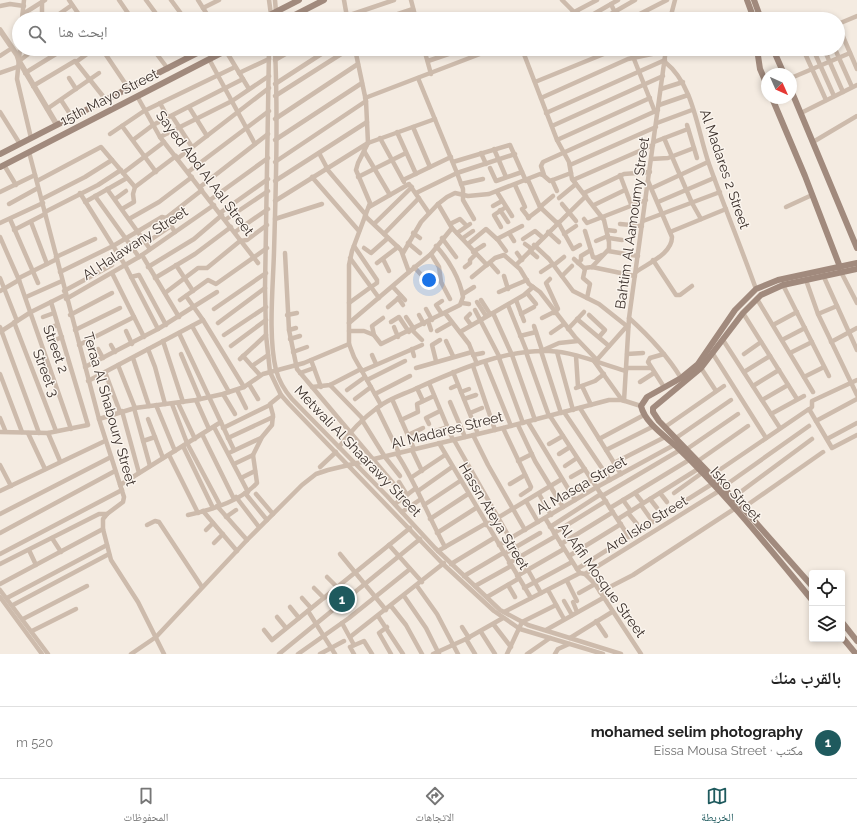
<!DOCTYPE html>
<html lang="ar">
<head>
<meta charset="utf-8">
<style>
  body { margin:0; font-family:Raleway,"Noto Naskh Arabic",sans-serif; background:#f2f2f2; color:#222; direction:rtl }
  .controls { position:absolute; right:12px; bottom:12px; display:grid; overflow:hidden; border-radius:4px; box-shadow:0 2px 6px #0003 }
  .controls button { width:36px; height:36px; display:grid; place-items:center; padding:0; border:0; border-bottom:1px solid #e0e0e0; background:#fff; color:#222; font:20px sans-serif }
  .compass { position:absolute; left:761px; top:68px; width:36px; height:36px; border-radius:50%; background:#fff; box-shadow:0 2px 6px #0003; rotate:135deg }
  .you { position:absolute; left:429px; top:280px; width:14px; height:14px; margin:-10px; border:3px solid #fff; border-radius:50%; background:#1a73e8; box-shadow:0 0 0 6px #1a73e833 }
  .badge { display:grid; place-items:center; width:26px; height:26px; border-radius:50%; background:#1f5a5e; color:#fff; font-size:13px; font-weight:700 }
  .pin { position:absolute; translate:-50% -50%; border:2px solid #fff; box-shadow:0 1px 4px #0006 }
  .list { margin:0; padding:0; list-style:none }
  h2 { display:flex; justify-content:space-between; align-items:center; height:52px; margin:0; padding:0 16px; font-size:17px }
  h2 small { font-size:13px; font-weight:400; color:#767676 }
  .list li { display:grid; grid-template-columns:26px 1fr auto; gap:12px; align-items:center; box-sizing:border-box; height:72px; padding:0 16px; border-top:1px solid #e0e0e0 }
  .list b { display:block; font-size:15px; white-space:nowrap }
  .list p { margin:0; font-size:13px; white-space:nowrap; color:#767676 }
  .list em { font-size:13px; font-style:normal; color:#767676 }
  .icon { flex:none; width:22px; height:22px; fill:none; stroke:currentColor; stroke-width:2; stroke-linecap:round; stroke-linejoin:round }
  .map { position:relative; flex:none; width:857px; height:654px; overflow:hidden; direction:ltr }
  .search { position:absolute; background:#fff; box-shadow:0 2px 6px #0003; left:12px; right:12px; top:12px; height:44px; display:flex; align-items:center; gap:10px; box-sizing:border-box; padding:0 14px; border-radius:22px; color:#767676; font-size:15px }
  .sheet { height:124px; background:#fff }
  nav { display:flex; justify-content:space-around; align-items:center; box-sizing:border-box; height:56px; border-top:1px solid #e0e0e0; background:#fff; font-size:11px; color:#767676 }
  nav a { display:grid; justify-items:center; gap:2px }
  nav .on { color:#1f5a5e }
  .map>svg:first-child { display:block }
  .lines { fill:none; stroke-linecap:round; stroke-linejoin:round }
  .minor { stroke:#cdbbac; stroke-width:4.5 }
  .tertiary { stroke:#cdbbac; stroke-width:5.5 }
  .secondary { stroke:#a18a7d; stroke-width:6 }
  .labels { text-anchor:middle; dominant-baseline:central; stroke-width:3; stroke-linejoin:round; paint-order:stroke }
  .street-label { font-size:14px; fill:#3b302b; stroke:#fbf5ee }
</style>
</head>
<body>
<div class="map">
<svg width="857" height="654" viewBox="0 0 857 654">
  <rect width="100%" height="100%" fill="#f4ebe1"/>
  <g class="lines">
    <g class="minor">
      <path d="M69 0 82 19"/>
      <path d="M119 0 132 19"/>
      <path d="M146 0 160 19"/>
      <path d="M171 0 185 19"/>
      <path d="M198 0 210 19"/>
      <path d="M269 0 271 15"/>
      <path d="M275 0 276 12"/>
      <path d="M344 0 347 17"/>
      <path d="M411 0 416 19"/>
      <path d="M562 0 575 13"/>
      <path d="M611 4 618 19"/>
      <path d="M0 6 10 4 24 6"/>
      <path d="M203 8 219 0"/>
      <path d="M577 12 583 19"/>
      <path d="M23 14 45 0"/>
      <path d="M347 16 394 0"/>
      <path d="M22 19 24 0"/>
      <path d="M42 19V2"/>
      <path d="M52 19 72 5"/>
      <path d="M383 19 413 9"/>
      <path d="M561 19 597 0"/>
      <path d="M585 19 618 0"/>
      <path d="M602 19 635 0"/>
      <path d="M630 19 667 0"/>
      <path d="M670 19 675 0"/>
      <path d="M838 24 857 16"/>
      <path d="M838 25 857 69"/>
      <path d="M20 49 17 79 31 138"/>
      <path d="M102 49 129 89"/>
      <path d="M153 49 168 69"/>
      <path d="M181 49 188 58"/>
      <path d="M269 49 265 288 266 335 270 372 281 395 289 404 443 564 494 611 520 629 603 654"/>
      <path d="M275 49C278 116 276 185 274 252 273 287 268 337 276 370 279 381 285 391 292 399L387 496 435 548 500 610 528 625 621 654"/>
      <path d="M355 49 366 101 368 143"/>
      <path d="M424 49 431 74"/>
      <path d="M522 49 557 140 569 162 572 179 604 220 609 242V249L592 267"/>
      <path d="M630 49 655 112"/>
      <path d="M803 49 826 100"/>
      <path d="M813 49 834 96"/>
      <path d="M824 49 843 92"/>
      <path d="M835 49 852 87"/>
      <path d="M226 51 249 89"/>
      <path d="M0 56 9 50"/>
      <path d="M209 59 255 144"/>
      <path d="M275 60 294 49"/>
      <path d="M19 61 35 49"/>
      <path d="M428 61 460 50"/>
      <path d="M76 62 94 49"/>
      <path d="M665 62C694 85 697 130 709 164 724 206 741 247 756 289"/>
      <path d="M0 73 17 67"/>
      <path d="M25 73 64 49"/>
      <path d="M239 73 269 59"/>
      <path d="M69 78 76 89"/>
      <path d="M418 78 457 173 463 189V200L474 219"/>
      <path d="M791 78 850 53"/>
      <path d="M535 82 616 49"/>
      <path d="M275 84 329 49"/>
      <path d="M33 86 75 61 106 100"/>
      <path d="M661 89 683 82"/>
      <path d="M137 96 160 137 258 263"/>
      <path d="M275 96 349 49"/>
      <path d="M365 98 493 49"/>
      <path d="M541 98 628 59 666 51"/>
      <path d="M61 100 72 117"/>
      <path d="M160 103 168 118"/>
      <path d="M659 105 688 95"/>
      <path d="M189 107 207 136"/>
      <path d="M47 109 99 73"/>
      <path d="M0 112 20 144"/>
      <path d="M546 113 665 60"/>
      <path d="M801 113 857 85"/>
      <path d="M172 116 192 147"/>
      <path d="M275 119 358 64"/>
      <path d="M657 123 692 110"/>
      <path d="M687 125 697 158"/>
      <path d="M122 126 156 172"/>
      <path d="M552 126 663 76"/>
      <path d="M413 127 430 167"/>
      <path d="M397 132 416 174"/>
      <path d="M110 134 144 111 235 67"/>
      <path d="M160 137 232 101 269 76"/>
      <path d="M380 138 404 182"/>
      <path d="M664 138 692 203 701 219"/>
      <path d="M133 140 153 125 243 79"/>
      <path d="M275 140 362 83"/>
      <path d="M557 140 650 98"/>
      <path d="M654 142 688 129"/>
      <path d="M813 142 857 116"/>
      <path d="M368 143 358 163 356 170 370 203 352 251 349 265V344L354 357 381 405"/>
      <path d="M494 149 506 177"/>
      <path d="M364 151 390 195"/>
      <path d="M29 152 99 419 124 497 123 502 107 514 103 519V529L111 560 138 602 164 654"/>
      <path d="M319 153 327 168"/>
      <path d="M481 153 486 164"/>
      <path d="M177 159 269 88"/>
      <path d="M651 159 668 158 694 148"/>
      <path d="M275 162 366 101"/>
      <path d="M453 162 510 145 526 181"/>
      <path d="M4 165 16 185"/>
      <path d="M570 165 656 127"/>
      <path d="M326 168 366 215"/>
      <path d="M490 168 496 181 522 172"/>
      <path d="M188 172 269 111"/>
      <path d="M123 173 164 142"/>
      <path d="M544 175 541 166 543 162 658 110"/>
      <path d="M620 175 631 204"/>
      <path d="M312 177 359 231"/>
      <path d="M358 177 406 153"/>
      <path d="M403 180 451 157"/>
      <path d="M528 180 540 207 557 223"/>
      <path d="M552 180 557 191"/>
      <path d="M573 180 653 145"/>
      <path d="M37 181 101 147 135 187"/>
      <path d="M275 181 367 122"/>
      <path d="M461 184 483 179"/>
      <path d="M515 185 525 207"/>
      <path d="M200 187 268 134"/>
      <path d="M652 188 708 162"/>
      <path d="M107 189 150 249"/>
      <path d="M0 192 35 175"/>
      <path d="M497 192 512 216"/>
      <path d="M80 193 125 265 158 329"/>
      <path d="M416 193 457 173 515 154"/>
      <path d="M584 193 624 174 650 172"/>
      <path d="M95 196 139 257"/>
      <path d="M559 198 576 184"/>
      <path d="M42 199 85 177 112 160"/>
      <path d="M115 199 126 191"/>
      <path d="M210 200 268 158"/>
      <path d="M275 201 368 143 435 119"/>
      <path d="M85 202 127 178"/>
      <path d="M658 202 714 178"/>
      <path d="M9 204 38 188"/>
      <path d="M438 204 452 228 487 265"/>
      <path d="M562 204 576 221"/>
      <path d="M594 205 625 190"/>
      <path d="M493 206 502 201"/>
      <path d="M369 207 409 184 429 213"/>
      <path d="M540 207 553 196"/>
      <path d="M786 207 812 195"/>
      <path d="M122 209 134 202 133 194 135 187 176 156"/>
      <path d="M522 209 529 218"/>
      <path d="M500 210 508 222"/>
      <path d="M45 212 98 185 121 170"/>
      <path d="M220 213 268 179"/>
      <path d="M528 218 541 208"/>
      <path d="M10 219 38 283"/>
      <path d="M129 219 159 202 192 177"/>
      <path d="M275 219 322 204"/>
      <path d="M584 219 587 223 646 200"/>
      <path d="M225 220 268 191"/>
      <path d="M643 221 720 192"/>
      <path d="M31 222 47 264"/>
      <path d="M558 222 573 249 580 245"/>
      <path d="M0 223 43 203"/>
      <path d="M374 224 412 187"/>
      <path d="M450 224 460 219 465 224"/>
      <path d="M620 224 642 226"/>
      <path d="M501 227 494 215 506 207"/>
      <path d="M14 230 45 214"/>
      <path d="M607 230 615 231"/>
      <path d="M585 231 593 257 596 258 602 255"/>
      <path d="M175 232 166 218 202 190"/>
      <path d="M235 232 268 209"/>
      <path d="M548 232 559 242"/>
      <path d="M670 232 726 209"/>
      <path d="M413 233 420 238"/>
      <path d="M457 233 470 224"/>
      <path d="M509 233 514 241"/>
      <path d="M384 234 419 198"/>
      <path d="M564 234 576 226"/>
      <path d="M0 237 19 280 71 429"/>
      <path d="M442 238 456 257"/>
      <path d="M463 238 473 231"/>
      <path d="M609 238 622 240"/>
      <path d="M497 239 522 226"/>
      <path d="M523 239 535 231 542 237"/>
      <path d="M596 241 608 236"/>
      <path d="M146 243 171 226"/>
      <path d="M408 243 420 253"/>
      <path d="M468 244 486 229 498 240 506 251"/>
      <path d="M525 244 532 249"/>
      <path d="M534 245 549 259 573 291 599 304 628 327"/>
      <path d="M354 246 377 280V283L371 287"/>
      <path d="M364 248 371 253 388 238"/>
      <path d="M530 251 537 257"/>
      <path d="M608 251 638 256"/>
      <path d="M473 252 484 245"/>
      <path d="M285 253 289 330 297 369 393 483"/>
      <path d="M403 253 421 222 438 204 447 197 455 193 468 196 489 194 540 174 543 175 550 181 571 173"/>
      <path d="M517 253 522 260"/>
      <path d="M431 254 439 267 441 282 450 299"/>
      <path d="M142 255 179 317"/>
      <path d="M56 257 95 239"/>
      <path d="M350 258 379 298"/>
      <path d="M383 259 389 271"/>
      <path d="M574 259 585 269 583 278 590 284 587 298"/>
      <path d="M653 260 676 295H680L692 286"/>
      <path d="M377 263 398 247"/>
      <path d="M490 263 498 272"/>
      <path d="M578 263 581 260V256L591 250"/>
      <path d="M176 265 193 291"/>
      <path d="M516 265 586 196"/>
      <path d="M554 265 564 257"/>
      <path d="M148 267 194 239 222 215"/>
      <path d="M414 267 428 282"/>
      <path d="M465 267 470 263V260L475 255"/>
      <path d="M584 268 592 267 635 276"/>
      <path d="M60 272 113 246 162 217 166 218"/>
      <path d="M409 272 431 254 452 228"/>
      <path d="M541 272 553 264"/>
      <path d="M636 272C648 263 672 254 672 237L648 181"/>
      <path d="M841 272 857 303"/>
      <path d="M112 273 144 337"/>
      <path d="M823 275 857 350"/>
      <path d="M504 276 508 289"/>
      <path d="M562 276 572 266"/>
      <path d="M131 277 139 275 166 325"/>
      <path d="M472 277 495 258 504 255 520 269 529 284 540 292 575 337 597 360"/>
      <path d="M0 278 17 321"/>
      <path d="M19 278 57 259"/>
      <path d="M155 278 195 254 231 227"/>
      <path d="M550 279 546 283 558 309 554 313"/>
      <path d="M806 280 818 314 857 395"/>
      <path d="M783 285 829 376"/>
      <path d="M393 287 405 300"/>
      <path d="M0 291 19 280"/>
      <path d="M64 291 112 265"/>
      <path d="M499 292 527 280"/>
      <path d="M165 293 198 268H207L240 241 247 240 267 225"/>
      <path d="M527 293 536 304"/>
      <path d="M463 294 474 287"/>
      <path d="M186 296 203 320 244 387"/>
      <path d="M26 297 62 281"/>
      <path d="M398 298 403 305"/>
      <path d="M66 299 139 257 214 205"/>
      <path d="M757 299 813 392"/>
      <path d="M180 300 208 280 216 284 267 248"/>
      <path d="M481 300 490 314"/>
      <path d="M516 300 524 321"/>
      <path d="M477 302 486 316"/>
      <path d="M349 303 371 287"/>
      <path d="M462 303 469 304"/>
      <path d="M508 305 527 352"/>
      <path d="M388 307 401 296"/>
      <path d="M214 309 266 273"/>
      <path d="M426 309 432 320"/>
      <path d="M475 310 500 358"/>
      <path d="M445 313 469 344 477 364"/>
      <path d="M493 313 512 355 535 420"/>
      <path d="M743 313 797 399"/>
      <path d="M442 314 436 305 442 301"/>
      <path d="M470 314 466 318 471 325"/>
      <path d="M521 314 534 307"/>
      <path d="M818 314 837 306"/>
      <path d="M70 315 112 293"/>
      <path d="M287 315 297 313"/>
      <path d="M419 315 424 324"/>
      <path d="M589 315 605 330 599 337"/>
      <path d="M43 317 54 313"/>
      <path d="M406 317 414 329"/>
      <path d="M542 318 554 312"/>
      <path d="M629 318C649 336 667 355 681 378"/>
      <path d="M577 319 609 346"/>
      <path d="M428 321 431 330"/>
      <path d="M14 322 56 431"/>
      <path d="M391 322 399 317 409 332"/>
      <path d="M218 323 265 288"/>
      <path d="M349 323 409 272 401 250 365 216"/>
      <path d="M773 325 797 312"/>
      <path d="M192 326 229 392"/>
      <path d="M534 326 542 350"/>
      <path d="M0 327 39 433"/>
      <path d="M394 327 398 337"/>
      <path d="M48 328 58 325"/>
      <path d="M568 329 584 312"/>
      <path d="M75 330 120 308"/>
      <path d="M289 330 296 328"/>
      <path d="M412 330 422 340"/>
      <path d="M126 331 132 344"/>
      <path d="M349 331H364L374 335 381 344 460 305 463 297C460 279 449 260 436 246"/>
      <path d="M437 331 451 323"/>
      <path d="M0 332 31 312 65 295"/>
      <path d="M460 332 524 295 533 287"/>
      <path d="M179 333 234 450"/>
      <path d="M551 333 564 324"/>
      <path d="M224 335 266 307"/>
      <path d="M374 335 372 326 383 318"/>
      <path d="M520 336 536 332"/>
      <path d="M290 339 300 336"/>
      <path d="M723 340 780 428"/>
      <path d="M782 340 805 328"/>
      <path d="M53 341 62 337"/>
      <path d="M163 341 183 402"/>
      <path d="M446 341 453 356"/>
      <path d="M831 342 857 328"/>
      <path d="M79 345 134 317"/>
      <path d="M111 345 115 352"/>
      <path d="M231 346 266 320"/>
      <path d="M98 349 103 358"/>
      <path d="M148 349 155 367 165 404"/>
      <path d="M412 349 414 356"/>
      <path d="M293 352 307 347"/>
      <path d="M526 352 549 416"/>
      <path d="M557 352 573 410"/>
      <path d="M790 353 812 342"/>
      <path d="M181 354 200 399"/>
      <path d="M627 354 643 353"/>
      <path d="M713 354 766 438"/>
      <path d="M744 354 761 342"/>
      <path d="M372 355 376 364"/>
      <path d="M473 355 483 353"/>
      <path d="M243 356 260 375"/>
      <path d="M576 356 578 387"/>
      <path d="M133 358 149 406"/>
      <path d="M499 358 523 423"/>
      <path d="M240 359 266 335"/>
      <path d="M311 360 321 387"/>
      <path d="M436 361 432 345 440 340"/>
      <path d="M594 361 622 400"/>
      <path d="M485 362 511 426"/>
      <path d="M595 362 627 326"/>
      <path d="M118 365 135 408"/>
      <path d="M252 366 268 355"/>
      <path d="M473 366 495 430"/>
      <path d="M85 367 158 329 217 292"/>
      <path d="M416 368 472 352"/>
      <path d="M626 368H651"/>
      <path d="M701 368 716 391"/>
      <path d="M362 371 422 345"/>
      <path d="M105 372 120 412"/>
      <path d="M453 372 478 434"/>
      <path d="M744 372 770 356"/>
      <path d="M300 373 314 368"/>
      <path d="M0 374 22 432"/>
      <path d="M804 377 824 367"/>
      <path d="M367 380 405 361"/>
      <path d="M88 381 203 320"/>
      <path d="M640 382 654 373"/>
      <path d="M429 383 453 440"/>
      <path d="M249 384 258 399"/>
      <path d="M330 385 363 419"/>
      <path d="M582 386 591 405"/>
      <path d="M753 386 779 370"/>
      <path d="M312 387 330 385 361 369"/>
      <path d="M664 387 648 362 650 358 664 354"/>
      <path d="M417 388 423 401"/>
      <path d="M451 388 458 385"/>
      <path d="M576 388 595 381 604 374"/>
      <path d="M237 390 246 408"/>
      <path d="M347 390 365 377"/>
      <path d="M461 392 469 389"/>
      <path d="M223 394 235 414"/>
      <path d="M375 394 410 376"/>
      <path d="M355 399 371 387"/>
      <path d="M392 399 414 449"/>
      <path d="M464 399 476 395"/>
      <path d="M196 400 209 429"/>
      <path d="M762 400 788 385"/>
      <path d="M624 401 629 318 666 49"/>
      <path d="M450 402 465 437"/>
      <path d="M178 403 195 439"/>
      <path d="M172 404 187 443 220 505"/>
      <path d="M156 405 175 451"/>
      <path d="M134 408 150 466"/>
      <path d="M377 408 399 453"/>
      <path d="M580 408 621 474"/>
      <path d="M809 410 812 407V401L857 380"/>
      <path d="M122 411 139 473"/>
      <path d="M564 412 610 480"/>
      <path d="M470 413 482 408"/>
      <path d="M561 413 541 351 559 343 578 341"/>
      <path d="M771 414 804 396"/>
      <path d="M550 416 629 537"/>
      <path d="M0 418 5 430"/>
      <path d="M99 419 135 408 196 400 223 394 244 387 263 374 304 363 349 344"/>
      <path d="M148 419 163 458"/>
      <path d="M362 420 385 457 400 476"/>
      <path d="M401 420 418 412 417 404 434 396"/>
      <path d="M816 421 857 399"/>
      <path d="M528 422 575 500"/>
      <path d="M429 424 426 418 440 411"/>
      <path d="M518 425 535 461 563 507"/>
      <path d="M214 427 248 492"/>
      <path d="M665 427 724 386"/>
      <path d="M223 428 270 405"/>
      <path d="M503 428 531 487 530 489 521 495"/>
      <path d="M0 432 48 433 88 425 51 302"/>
      <path d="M433 432 448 427"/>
      <path d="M28 433 45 469"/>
      <path d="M48 433 60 461"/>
      <path d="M202 434 234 499"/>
      <path d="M408 435 423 428"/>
      <path d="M473 435 488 465 525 530"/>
      <path d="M228 438 273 417"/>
      <path d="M676 438 731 400"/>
      <path d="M599 439 644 415"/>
      <path d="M827 439 857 423"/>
      <path d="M454 440 541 593"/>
      <path d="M143 441 155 437"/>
      <path d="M439 443 531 598"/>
      <path d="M549 444 563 436"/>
      <path d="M183 446 213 508"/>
      <path d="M339 447C350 432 362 419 377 408 388 399 402 395 415 389 455 371 505 349 549 351 575 352 601 364 626 371"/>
      <path d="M687 449 738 414"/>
      <path d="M412 450 422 471"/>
      <path d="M606 450 654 426"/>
      <path d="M231 452 261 438"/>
      <path d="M397 454C416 483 428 516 445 547"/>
      <path d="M559 454 570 447"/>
      <path d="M169 455 198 513"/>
      <path d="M518 461 532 454"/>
      <path d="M698 461 748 426"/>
      <path d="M614 463 665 437"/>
      <path d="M234 464 253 455"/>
      <path d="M0 465 11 486"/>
      <path d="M565 466 577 458"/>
      <path d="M320 467 336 452"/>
      <path d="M712 475 809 409 832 448 857 435"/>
      <path d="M412 477 445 455"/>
      <path d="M571 477 585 469"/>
      <path d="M241 478 255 471"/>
      <path d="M399 482 407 495"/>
      <path d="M510 484 525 475"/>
      <path d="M120 485 221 422"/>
      <path d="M723 487 809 426"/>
      <path d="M578 489 592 480"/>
      <path d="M0 491 105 441"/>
      <path d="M418 491 452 467"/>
      <path d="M245 493 267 520"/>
      <path d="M635 493 643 503"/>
      <path d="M660 493 667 502"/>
      <path d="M674 493 702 473"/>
      <path d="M256 494 273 514"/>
      <path d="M539 494 551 515"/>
      <path d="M602 496 680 450"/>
      <path d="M236 497 259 527"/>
      <path d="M650 499 657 508"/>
      <path d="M731 499 812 439"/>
      <path d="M623 500 631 511"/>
      <path d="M526 501 538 522"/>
      <path d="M395 504 416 488"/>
      <path d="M424 505 460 481"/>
      <path d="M641 505 653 522"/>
      <path d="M217 506 247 540"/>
      <path d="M610 508 689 460"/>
      <path d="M743 508 823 452"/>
      <path d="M203 511 237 551"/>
      <path d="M402 512 421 499"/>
      <path d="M628 513 637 524"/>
      <path d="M0 514 111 457"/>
      <path d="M188 515C211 510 241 501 257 483L253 455 262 437 272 425 273 415 270 404 281 395"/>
      <path d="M226 517 236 510"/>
      <path d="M545 518 577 569 580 573 585 574 595 584 641 654"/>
      <path d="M430 519 468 494"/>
      <path d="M618 519 698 469"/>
      <path d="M147 525 155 521 159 522 202 587"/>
      <path d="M486 525 562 479"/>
      <path d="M550 527 601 494"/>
      <path d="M206 530 213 523"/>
      <path d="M0 533 115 471"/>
      <path d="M437 533 476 508"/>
      <path d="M554 533 606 501"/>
      <path d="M52 538 61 552"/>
      <path d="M214 543 223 534"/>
      <path d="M561 544 613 512"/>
      <path d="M389 545 422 582"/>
      <path d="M499 545 597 487 674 445"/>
      <path d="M29 550 36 565"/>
      <path d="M438 551 485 524"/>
      <path d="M0 554 122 490"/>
      <path d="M340 554 386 610"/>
      <path d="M504 554 540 533"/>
      <path d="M569 556 621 524"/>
      <path d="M509 563 556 536"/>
      <path d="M0 564 99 514H107"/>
      <path d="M451 564 494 538"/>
      <path d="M577 569 712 484"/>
      <path d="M585 574 719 491"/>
      <path d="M464 576 503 553"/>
      <path d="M517 576 564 549"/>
      <path d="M327 577 337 587"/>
      <path d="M567 581 577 601"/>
      <path d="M0 584 103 529"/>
      <path d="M508 585 515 597"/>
      <path d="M417 586 437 614 458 654"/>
      <path d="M475 586 511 566"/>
      <path d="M314 588 324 598"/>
      <path d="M524 588 572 562"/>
      <path d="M0 590 48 654"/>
      <path d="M548 590 564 619"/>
      <path d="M600 592 633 575 734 509"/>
      <path d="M579 593 595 584"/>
      <path d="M404 596 426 628 439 654"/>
      <path d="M0 597 42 654"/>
      <path d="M487 597 518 579"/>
      <path d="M7 598 107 545"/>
      <path d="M302 598 311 608"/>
      <path d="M564 601 572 615"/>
      <path d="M573 602 577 612"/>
      <path d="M13 605 109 554"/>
      <path d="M391 606 406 625 422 654"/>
      <path d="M290 607 299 618"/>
      <path d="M308 611 335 654"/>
      <path d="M504 612 580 573"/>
      <path d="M378 616 403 654"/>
      <path d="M277 617 286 628"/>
      <path d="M23 619 87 586"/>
      <path d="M596 621 606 636"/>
      <path d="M342 623 354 645"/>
      <path d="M494 625 511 647"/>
      <path d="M387 627 379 633 391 654"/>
      <path d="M462 627 469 638"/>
      <path d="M264 630 272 640 410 528"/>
      <path d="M546 630 603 598"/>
      <path d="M32 631 76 609"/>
      <path d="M481 632 495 654"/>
      <path d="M350 637 444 563"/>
      <path d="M570 638 612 612"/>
      <path d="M466 639 475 654"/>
      <path d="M131 654 156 637 247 540 302 485 316 474 328 470 503 428 609 400H622L641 406"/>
      <path d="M279 654 420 539"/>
      <path d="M298 654 349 618 410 569"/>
      <path d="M320 654 344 641"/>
      <path d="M354 654 350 647 364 641 372 654"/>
      <path d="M433 654 466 639 503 618"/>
      <path d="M507 654 522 622 556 605"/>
      <path d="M527 654 550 638"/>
      <path d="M555 654 558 649 569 644"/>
    </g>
    <path class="tertiary" d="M0 30 17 55 19 61 57 125"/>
    <g class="secondary">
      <path d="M747 0 754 19"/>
      <path d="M754 0 761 19"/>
      <path d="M262 19 299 0"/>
      <path d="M287 19 324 0"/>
      <path d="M757 49 760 69 767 85"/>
      <path d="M773 49 784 74"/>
      <path d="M791 90 857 248"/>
      <path d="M772 98 805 176 840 267"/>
      <path d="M0 154 205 49"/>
      <path d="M0 167 229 49"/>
      <path d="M812 586 743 508 659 421 653 412V408L701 368 743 313 761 295 783 285 857 269"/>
      <path d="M812 600C769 548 726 494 677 447 665 436 645 423 641 406L647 397 681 378 698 364 735 310 756 289 778 280 857 263"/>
      <path d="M842 622 857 641"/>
      <path d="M842 637 856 654"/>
    </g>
  </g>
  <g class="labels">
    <g class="street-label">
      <text transform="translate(109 97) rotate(-27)">15th Mayo Street</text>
      <text transform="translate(725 169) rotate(71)">Al Madares 2 Street</text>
      <text transform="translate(205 173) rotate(53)">Sayed Abd Al Aal Street</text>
      <text transform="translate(632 223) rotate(-82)">Bahtim Al Aamoumy Street</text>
      <text transform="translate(135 243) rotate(-33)">Al Halawany Street</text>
      <text transform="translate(56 349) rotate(70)">Street 2</text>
      <text transform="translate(46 373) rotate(69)">Street 3</text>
      <text transform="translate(110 409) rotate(74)">Teraa Al Shaboury Street</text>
      <text transform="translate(447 430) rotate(-14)">Al Madares Street</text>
      <text transform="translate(358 451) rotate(46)">Metwali Al Shaarawy Street</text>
      <text transform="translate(581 485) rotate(-30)">Al Masqa Street</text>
      <text transform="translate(736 494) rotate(48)">Isko Street</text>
      <text transform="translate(494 516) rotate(59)">Hassn Ateya Street</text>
      <text transform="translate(646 524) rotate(-32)">Ard Isko Street</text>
      <text transform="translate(602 580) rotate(54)">Al Afifi Mosque Street</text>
    </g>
  </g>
</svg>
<div class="controls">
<button><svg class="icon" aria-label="locate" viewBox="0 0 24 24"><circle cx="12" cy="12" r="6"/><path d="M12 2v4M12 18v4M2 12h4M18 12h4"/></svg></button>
<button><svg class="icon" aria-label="layers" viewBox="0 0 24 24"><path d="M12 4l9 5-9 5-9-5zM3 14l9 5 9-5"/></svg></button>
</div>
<svg class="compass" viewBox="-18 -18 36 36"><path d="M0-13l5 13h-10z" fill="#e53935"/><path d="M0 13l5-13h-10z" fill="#767676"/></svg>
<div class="you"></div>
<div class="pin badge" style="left:342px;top:599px">1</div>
<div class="search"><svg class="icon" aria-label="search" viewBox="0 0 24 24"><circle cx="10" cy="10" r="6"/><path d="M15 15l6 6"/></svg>ابحث هنا</div>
</div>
<section class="sheet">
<h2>بالقرب منك<small></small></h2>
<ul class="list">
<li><span class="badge">1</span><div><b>mohamed selim photography</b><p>مكتب · Eissa Mousa Street</p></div><em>520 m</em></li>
</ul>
</section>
<nav>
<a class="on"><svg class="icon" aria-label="map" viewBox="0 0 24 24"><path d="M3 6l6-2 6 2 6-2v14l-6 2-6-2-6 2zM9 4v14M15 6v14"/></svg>الخريطة</a>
<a><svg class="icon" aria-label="directions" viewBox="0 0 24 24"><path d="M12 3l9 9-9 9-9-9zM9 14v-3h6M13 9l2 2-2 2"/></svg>الاتجاهات</a>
<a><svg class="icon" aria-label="saved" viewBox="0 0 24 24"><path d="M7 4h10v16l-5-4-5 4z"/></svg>المحفوظات</a>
</nav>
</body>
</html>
